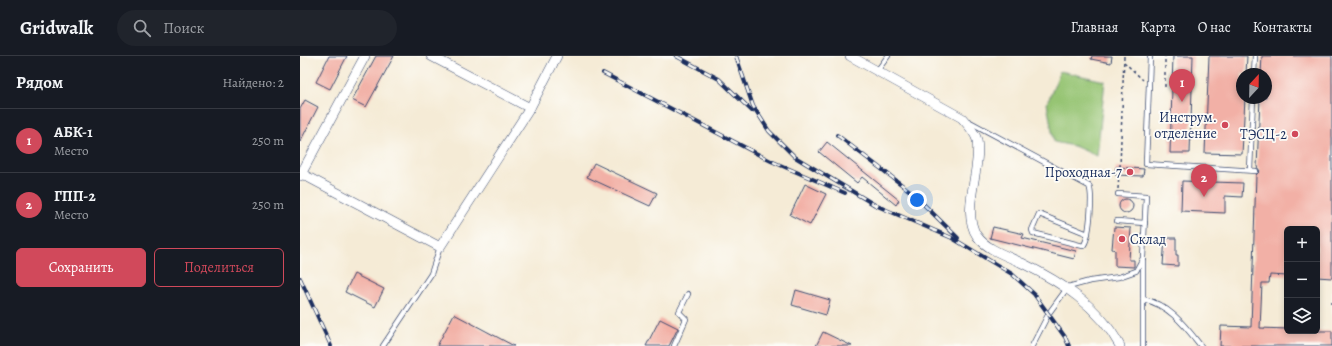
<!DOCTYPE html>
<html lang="ru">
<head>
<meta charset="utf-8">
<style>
  body { margin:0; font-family:Alegreya,serif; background:#20242c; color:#f1f3f6 }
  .controls { position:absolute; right:12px; bottom:12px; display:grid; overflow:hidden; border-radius:6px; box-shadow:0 2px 6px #0003 }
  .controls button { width:36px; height:36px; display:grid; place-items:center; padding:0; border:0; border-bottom:1px solid #363941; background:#171b24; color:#f1f3f6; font:20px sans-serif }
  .compass { position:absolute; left:936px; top:12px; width:36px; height:36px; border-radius:50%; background:#171b24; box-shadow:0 2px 6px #0003; rotate:22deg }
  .you { position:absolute; left:617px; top:144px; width:14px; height:14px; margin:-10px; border:3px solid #fff; border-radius:50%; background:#1a73e8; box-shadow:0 0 0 6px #1a73e833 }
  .badge { display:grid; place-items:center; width:26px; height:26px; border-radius:50%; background:#d1495b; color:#fff; font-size:13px; font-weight:700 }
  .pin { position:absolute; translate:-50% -33px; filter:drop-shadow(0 1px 2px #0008) }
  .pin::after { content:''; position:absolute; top:21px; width:14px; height:12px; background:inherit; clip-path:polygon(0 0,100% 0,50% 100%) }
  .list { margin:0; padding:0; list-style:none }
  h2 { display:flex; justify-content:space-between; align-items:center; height:52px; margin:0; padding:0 16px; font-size:17px }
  h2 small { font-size:13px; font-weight:400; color:#9ea1a6 }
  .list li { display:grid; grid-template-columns:26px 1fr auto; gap:12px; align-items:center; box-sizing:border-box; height:64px; padding:0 16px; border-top:1px solid #363941 }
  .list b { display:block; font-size:15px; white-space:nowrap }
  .list p { margin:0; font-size:13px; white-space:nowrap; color:#9ea1a6 }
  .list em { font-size:13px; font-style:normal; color:#9ea1a6 }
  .actions { display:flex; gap:8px; padding:12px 16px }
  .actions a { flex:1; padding:9px 0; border:1px solid #d1495b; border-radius:6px; text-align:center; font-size:14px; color:#d1495b }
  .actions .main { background:#d1495b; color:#fff }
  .icon { flex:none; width:22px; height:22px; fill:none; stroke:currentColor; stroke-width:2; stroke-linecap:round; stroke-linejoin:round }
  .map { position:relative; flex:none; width:1032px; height:290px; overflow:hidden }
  header { display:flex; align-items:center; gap:24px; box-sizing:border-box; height:56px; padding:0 20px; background:#171b24; border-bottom:1px solid #363941 }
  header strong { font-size:19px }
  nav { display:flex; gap:22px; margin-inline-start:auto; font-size:14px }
  .search { width:280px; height:36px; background:#20242c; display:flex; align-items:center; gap:10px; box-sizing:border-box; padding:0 14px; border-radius:22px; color:#9ea1a6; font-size:15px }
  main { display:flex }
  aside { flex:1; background:#171b24 }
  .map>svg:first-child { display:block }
  .green { fill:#96c473; stroke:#587a68 }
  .building { fill:#f2b0a6 }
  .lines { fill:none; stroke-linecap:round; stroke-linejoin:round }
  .lane-casing { stroke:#3c4b70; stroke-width:6 }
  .street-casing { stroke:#3c4b70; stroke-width:10 }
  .path { stroke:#3c4b70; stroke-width:1.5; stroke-dasharray:3 3; stroke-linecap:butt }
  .lane { stroke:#fff; stroke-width:4.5 }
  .street { stroke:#fff; stroke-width:9 }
  .rail-casing { stroke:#1b2f5e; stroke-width:4 }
  .rail { stroke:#fdfcf7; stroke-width:2.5; stroke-dasharray:8; stroke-linecap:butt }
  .poi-dot { fill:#d1495b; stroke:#fdfcf7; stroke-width:1.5 }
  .labels { text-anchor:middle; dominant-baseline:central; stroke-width:3.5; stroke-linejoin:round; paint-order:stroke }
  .poi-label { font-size:14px; fill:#1b2f5e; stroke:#fdfcf7; text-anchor:end }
</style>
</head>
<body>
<header>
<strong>Gridwalk</strong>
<div class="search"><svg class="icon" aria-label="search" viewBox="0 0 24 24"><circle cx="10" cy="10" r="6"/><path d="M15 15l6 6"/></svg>Поиск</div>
<nav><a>Главная</a><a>Карта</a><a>О нас</a><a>Контакты</a></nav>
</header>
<main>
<aside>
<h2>Рядом<small>Найдено: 2</small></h2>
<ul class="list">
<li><span class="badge">1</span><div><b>АБК-1</b><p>Место</p></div><em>250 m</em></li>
<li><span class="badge">2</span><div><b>ГПП-2</b><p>Место</p></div><em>250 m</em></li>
</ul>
<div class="actions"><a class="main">Сохранить</a><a>Поделиться</a></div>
</aside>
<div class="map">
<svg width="1032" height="290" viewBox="0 0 1032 290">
  <rect width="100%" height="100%" fill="#fdfcf7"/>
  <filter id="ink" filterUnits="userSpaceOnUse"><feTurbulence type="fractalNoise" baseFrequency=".025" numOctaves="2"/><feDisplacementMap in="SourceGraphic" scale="8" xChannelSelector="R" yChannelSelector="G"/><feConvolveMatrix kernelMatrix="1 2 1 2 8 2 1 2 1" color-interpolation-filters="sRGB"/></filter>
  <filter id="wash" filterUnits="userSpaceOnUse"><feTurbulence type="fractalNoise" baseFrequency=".012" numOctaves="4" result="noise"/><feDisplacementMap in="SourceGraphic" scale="16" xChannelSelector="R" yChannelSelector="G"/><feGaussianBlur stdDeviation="0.9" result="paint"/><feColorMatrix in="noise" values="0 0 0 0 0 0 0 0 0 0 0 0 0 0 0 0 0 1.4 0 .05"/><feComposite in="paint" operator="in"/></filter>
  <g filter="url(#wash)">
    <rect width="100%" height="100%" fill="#f5ebd6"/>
    <path class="green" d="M760 15 805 25 797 100 774 90 754 86 747 48Z"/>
    <g id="blocks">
      <g class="building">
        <path d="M29 0H47L30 33 16 26Z"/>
        <path d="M76 0H94L66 51 52 44Z"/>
        <path d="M792 0H812L811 7 791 3Z"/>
        <path d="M873 0H893L890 97H870Z"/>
        <path d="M909 0H947L946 18H942V42H945L942 98 905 97Z"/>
        <path d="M962 0H1032V222L1017 221V173H987V220L970 219 969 227H962L960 272 987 273V275H1032V290H920L921 270 951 271 956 119 960 115 957 111 960 42H966V18H961Z"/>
        <path d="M5 44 18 51 0 86V53Z"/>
        <path d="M527 86 599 144 596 149 562 121 557 127 519 96Z"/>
        <path d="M294 107 357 137 350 150 287 121Z"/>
        <path d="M816 111 844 113 843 120 815 119Z"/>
        <path d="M882 125 943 127 942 141 925 140V157L881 155Z"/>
        <path d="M505 128 526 138 510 169 490 159Z"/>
        <circle cx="826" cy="150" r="7"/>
        <path d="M693 171 724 178 722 182 776 195 774 203 690 182Z"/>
        <path d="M814 171 831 172 829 204H834V211L815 210V194L812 193Z"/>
        <path d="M865 182H876V199H878V210L863 209Z"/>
        <path d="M54 218 84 233 75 251 45 236Z"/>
        <path d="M496 234 530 244 526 259 492 249Z"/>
        <path d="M154 258 214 290H137Z"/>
        <path d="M360 263 378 272 369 290H346Z"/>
        <path d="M523 276 552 290H516Z"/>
      </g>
    </g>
  </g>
  <g filter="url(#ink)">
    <use href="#blocks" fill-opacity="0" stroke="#3c4b70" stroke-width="1"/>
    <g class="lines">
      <g class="lane-casing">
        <g id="lane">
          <path d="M850 0 846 108 956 115"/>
          <path d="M577 15 588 0"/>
          <path d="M954 18 955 0"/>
          <path d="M668 65 789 130C793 138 790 183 783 190L733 177 732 174 739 158 788 178"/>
          <path d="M950 114 953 42"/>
          <path d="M817 165 845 167"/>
          <path d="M843 243C870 249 885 270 901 290"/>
          <path d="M83 290 131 218 140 191"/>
          <path d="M374 290 386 263 379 256 388 238"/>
          <path d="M732 290 749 257 768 231 790 225 819 221 836 215 843 202 846 140 818 138"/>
          <path d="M843 290V204"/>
        </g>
      </g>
      <g class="street-casing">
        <g id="street">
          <path d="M131 0 230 52"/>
          <path d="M550 0 662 62C667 68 675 76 677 84 682 113 660 155 677 180 687 194 708 200 722 207 761 226 799 250 820 290"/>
          <path d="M2 118 140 191 230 52 257 0"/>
          <path d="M0 120 65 0"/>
        </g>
      </g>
      <g class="path">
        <path d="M824 6 843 24"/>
        <path d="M865 31V0"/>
        <path d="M820 111 824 0"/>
        <path d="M818 133 819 119"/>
        <path d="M1030 247H1032"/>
      </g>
      <use href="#lane" class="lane"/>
      <use href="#street" class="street"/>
      <g class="rail-casing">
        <g id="rail">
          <path d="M376 0 419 23 452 55"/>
          <path d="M436 0 453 50 469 75 495 101 575 149 652 182 712 218 734 238 765 281 769 290"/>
          <path d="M303 17 471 105 545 137"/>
          <path d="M537 79 610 135 658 182"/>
          <path d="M0 222 31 290"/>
        </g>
      </g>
      <use href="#rail" class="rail"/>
    </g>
  </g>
  <g class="poi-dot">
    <circle cx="925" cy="69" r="4"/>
    <circle cx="995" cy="78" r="4"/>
    <circle cx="830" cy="116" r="4"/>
    <circle cx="822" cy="183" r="4"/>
  </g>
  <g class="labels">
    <g class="poi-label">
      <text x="917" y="61">Инструм.<tspan x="917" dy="16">отделение</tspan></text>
      <text x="987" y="78">ТЭСЦ-2</text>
      <text x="822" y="116">Проходная-7</text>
      <text x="830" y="183" text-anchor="start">Склад</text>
    </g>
  </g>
</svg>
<div class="controls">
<button>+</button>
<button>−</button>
<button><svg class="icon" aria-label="layers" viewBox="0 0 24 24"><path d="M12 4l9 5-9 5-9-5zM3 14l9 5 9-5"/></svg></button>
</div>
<svg class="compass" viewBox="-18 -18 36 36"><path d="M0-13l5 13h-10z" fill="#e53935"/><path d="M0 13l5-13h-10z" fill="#9ea1a6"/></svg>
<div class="you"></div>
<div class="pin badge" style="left:882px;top:46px">1</div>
<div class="pin badge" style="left:904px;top:141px">2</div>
</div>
</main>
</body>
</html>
